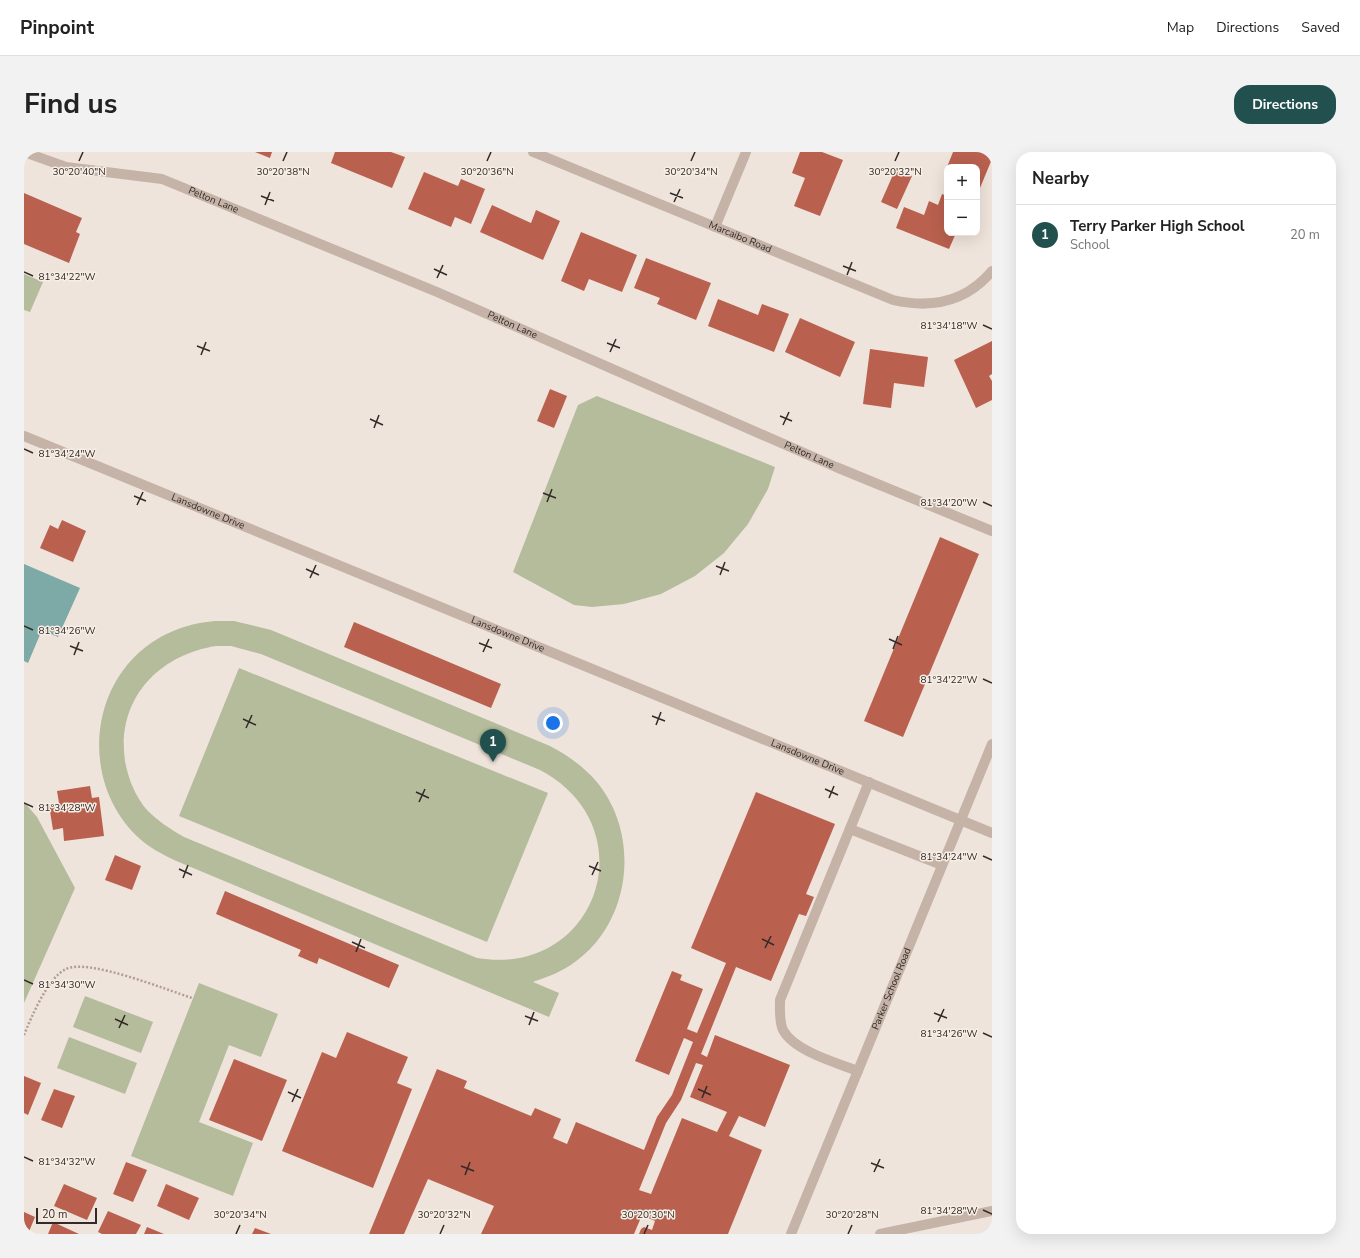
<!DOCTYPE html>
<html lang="en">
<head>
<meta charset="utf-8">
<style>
  body { margin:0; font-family:"Nunito Sans",sans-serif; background:#f2f2f2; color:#222 }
  .controls { position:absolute; right:12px; top:12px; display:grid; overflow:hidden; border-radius:8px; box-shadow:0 4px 16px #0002 }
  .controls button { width:36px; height:36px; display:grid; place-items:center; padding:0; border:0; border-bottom:1px solid #e0e0e0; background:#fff; color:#222; font:20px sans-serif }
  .scale { position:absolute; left:12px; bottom:10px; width:61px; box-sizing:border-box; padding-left:4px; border:2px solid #332a27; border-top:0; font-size:11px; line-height:14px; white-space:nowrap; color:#332a27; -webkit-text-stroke:3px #f7eee6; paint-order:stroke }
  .you { position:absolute; left:529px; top:571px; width:14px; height:14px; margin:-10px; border:3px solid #fff; border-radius:50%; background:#1a73e8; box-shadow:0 0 0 6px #1a73e833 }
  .badge { display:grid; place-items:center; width:26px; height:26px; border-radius:50%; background:#21504f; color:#fff; font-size:13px; font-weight:700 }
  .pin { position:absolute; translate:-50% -33px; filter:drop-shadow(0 1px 2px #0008) }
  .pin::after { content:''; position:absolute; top:21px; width:14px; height:12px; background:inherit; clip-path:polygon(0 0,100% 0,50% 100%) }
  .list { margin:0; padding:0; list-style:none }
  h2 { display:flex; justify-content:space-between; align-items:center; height:52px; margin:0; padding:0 16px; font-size:17px }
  h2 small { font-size:13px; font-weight:400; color:#767676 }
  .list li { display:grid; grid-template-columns:26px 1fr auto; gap:12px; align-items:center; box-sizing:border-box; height:60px; padding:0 16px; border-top:1px solid #e0e0e0 }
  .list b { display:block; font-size:15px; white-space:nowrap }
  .list p { margin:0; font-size:13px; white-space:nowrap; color:#767676 }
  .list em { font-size:13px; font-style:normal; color:#767676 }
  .map { position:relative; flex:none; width:968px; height:1082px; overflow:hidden; border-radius:16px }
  header { display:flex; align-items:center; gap:24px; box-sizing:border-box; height:56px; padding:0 20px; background:#fff; border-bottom:1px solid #e0e0e0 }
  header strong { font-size:19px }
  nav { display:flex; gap:22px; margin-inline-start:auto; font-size:14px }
  .intro { display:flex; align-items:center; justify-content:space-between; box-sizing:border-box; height:96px; padding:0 24px }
  h1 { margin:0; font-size:28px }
  .button { padding:10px 18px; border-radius:16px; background:#21504f; color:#fff; font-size:14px; font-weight:700 }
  main { display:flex; gap:24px; padding:0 24px }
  aside { flex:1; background:#fff; border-radius:16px; box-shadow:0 4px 16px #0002 }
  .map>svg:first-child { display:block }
  .green { fill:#b4bc9c; fill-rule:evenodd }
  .water { fill:#7da9a7 }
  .building { fill:#b9604e; fill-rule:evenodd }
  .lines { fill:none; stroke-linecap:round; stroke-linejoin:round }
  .path { stroke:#b19d92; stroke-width:2.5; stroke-dasharray:2 2; stroke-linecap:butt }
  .minor { stroke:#c5b3a8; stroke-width:10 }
  .ticks { fill:none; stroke:#332a27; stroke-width:1.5 }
  .labels { text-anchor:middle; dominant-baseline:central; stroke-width:3; stroke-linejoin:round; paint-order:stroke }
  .street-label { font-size:10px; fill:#332a27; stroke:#f7eee6 }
  .ticks-label { font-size:10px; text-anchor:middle; fill:#332a27; stroke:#f7eee6; stroke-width:3; stroke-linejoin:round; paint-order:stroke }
</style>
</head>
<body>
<header>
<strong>Pinpoint</strong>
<nav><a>Map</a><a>Directions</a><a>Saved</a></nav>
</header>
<div class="intro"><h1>Find us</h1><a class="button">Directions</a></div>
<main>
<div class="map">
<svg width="968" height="1082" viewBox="0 0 968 1082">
  <rect width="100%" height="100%" fill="#efe4db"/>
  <g class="green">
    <path d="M0 122 19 130 6 160 0 158Z"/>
    <path d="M573 244 751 315 744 337 724 372 700 401 671 424 637 442 600 452 568 455 550 453 489 420 554 253Z"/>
    <path d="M190 469H210L247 478 526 594C543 603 559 614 572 629 620 686 606 780 540 817 530 823 519 826 509 830L535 841 525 865 150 708C138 702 126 696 116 687 55 632 63 528 135 486 152 476 171 471 190 469ZM192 494H207L237 502 516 618C624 675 574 826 453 806L160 685C146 677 134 669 123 658 111 644 104 626 101 609 92 548 134 503 192 494Z"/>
    <path d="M215 516 524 641 463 790 155 664Z"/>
    <path d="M0 650 13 665 51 736 0 851Z"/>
    <path d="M175 831 254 862 237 905 205 893 175 970 229 991 209 1044 107 1004Z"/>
    <path d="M61 844 129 870 117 901 49 875Z"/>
    <path d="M45 885 113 911 101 942 33 916Z"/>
  </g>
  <path class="water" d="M0 412 56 436 34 485 18 478 4 511 0 509Z"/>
  <g class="building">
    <path d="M231 0H248L246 6Z"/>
    <path d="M311 0H367L381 5 368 36 307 11Z"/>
    <path d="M776 0H798L819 8 796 64 770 54 781 26 768 21Z"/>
    <path d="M929 0H968V7L956 36 953 35V15H923Z"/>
    <path d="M872 16 888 24 873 57 857 50Z"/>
    <path d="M400 20 434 34 437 27 461 37 447 72 431 65 427 75 384 57Z"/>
    <path d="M0 41 58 66 52 80 56 82 45 111 0 92Z"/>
    <path d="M918 42 923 44V81H932L925 97 872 76 880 55 900 63 905 49 914 53Z"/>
    <path d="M468 53 507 71 512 58 536 69 519 108 456 80Z"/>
    <path d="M557 80 613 103 598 140 565 127 560 139 537 129Z"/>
    <path d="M622 106 687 131 672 168 633 152 636 146 610 136Z"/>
    <path d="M694 147 734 163 738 152 765 162 750 200 684 174Z"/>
    <path d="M776 166 831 190 816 225 761 200Z"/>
    <path d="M968 189V222L965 224 968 229V248L952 256 930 208Z"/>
    <path d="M846 197 904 205 900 235 870 231 867 256 839 252Z"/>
    <path d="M526 237 543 244 530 276 513 269Z"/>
    <path d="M38 368 62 379 49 410 16 396 26 373 34 377Z"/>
    <path d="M916 385 955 402 879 585 840 569Z"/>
    <path d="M330 470 477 532 467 556 320 495Z"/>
    <path d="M66 634 68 646 75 645 80 684 40 689 39 676 29 678 25 653 35 651 33 639Z"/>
    <path d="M732 640 811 672 782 742 790 745 782 764 775 762 747 829 712 815 677 902 683 905 691 883 766 913 741 975 715 964 705 984 738 998 704 1082H615L617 1077 620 1075 628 1078 631 1069 618 1063 610 1082H457L470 1054 404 1027 380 1082H345L413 917 443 929 440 936 507 964 511 956 537 967 529 986 543 992 552 970 620 998 633 965 648 943 669 890 660 886 645 923 611 909 648 819 658 823 656 828 679 837 663 877 673 881 702 811 667 796ZM672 911 679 913 666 945 703 960 693 980 658 966 627 1042 615 1038 642 971 657 948Z"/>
    <path d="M91 703 117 714 108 738 81 728Z"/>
    <path d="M201 739 375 813 365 836 295 806 293 812 274 804 277 798 192 762Z"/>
    <path d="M323 880 384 905 373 931 388 937 349 1036 258 999 298 900 312 906Z"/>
    <path d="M210 907 263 928 238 989 185 968Z"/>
    <path d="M0 924 17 931 4 963 0 961Z"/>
    <path d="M30 937 51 944 38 976 17 968Z"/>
    <path d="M102 1010 123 1018 109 1050 89 1042Z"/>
    <path d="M40 1032 73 1046 63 1068 30 1054Z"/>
    <path d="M142 1032 175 1046 165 1068 133 1054Z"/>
    <path d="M84 1059 117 1073 112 1082H78L74 1080Z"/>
    <path d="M0 1060 11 1065 4 1082H0Z"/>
    <path d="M29 1070 55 1082H24Z"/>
    <path d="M123 1075 140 1082H120Z"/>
    <path d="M231 1076 247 1082H228Z"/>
  </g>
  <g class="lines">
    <path class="path" d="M0 883C7 866 24 825 42 817 64 806 143 838 168 846"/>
    <g class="minor">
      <path id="s1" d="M0 0 42 15 138 27 413 140 812 315 968 379"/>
      <path id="s2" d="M509 0 869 148C908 157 942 150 968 119"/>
      <path d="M691 75 722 0"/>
      <path id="s3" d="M0 284 968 681"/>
      <path d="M826 677 918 713"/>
      <path d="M834 919C813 911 770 899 759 878 755 869 756 858 756 848L845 630"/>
      <path id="s4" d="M767 1082 968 592"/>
      <path d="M856 1082 968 1059"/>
    </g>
  </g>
  <path class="ticks" d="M55 9 59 0M259 9 263 0M463 9 467 0M667 9 671 0M871 9 875 0M646 41 659 46M237 44 250 49M650 50 656 37M241 53 246 40M819 114 832 119M410 117 423 123M0 120 9 124M823 123 828 110M413 126 419 113M959 173 968 177M583 191 596 196M173 194 186 199M586 200 592 187M177 203 182 190M756 264 768 269M346 267 359 273M759 273 765 260M350 276 355 263M0 297 9 301M519 341 532 346M110 344 122 349M523 350 528 337M959 350 968 354M113 353 119 340M692 414 705 419M282 417 295 423M696 423 701 410M286 426 292 413M0 474 9 478M865 487 878 493M455 491 468 496M46 494 59 499M869 497 874 484M459 500 465 487M50 503 55 490M959 527 968 531M628 564 641 569M219 567 232 573M632 573 637 560M222 576 228 563M801 637 814 643M392 640 405 646M805 646 810 634M395 650 401 637M0 651 9 655M959 704 968 708M565 714 577 719M155 717 168 723M568 723 574 710M159 726 164 713M738 787 750 793M328 790 341 796M741 796 747 784M332 800 337 787M0 828 9 832M910 861 923 866M501 864 514 869M91 867 104 873M914 870 920 857M505 873 510 860M95 876 101 863M959 881 968 885M674 937 687 943M264 940 277 946M678 946 683 934M268 950 274 937M0 1005 9 1009M847 1011 860 1016M437 1014 450 1019M850 1020 856 1007M441 1023 446 1010M959 1058 968 1062M212 1082 216 1073M416 1082 420 1073M620 1082 624 1073M824 1082 828 1073"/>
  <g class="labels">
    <g class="street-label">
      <text stroke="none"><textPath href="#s1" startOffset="197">Pelton Lane</textPath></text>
      <text stroke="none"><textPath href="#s2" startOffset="224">Marcaibo Road</textPath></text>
      <text stroke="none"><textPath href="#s1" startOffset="521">Pelton Lane</textPath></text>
      <text stroke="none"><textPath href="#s1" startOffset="845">Pelton Lane</textPath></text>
      <text stroke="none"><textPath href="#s3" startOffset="199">Lansdowne Drive</textPath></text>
      <text stroke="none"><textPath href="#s3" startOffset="523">Lansdowne Drive</textPath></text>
      <text stroke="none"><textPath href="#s3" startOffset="847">Lansdowne Drive</textPath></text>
      <text stroke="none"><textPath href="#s4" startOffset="265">Parker School Road</textPath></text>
    </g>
  </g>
  <g class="ticks-label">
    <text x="55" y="23">30°20'40"N</text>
    <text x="259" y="23">30°20'38"N</text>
    <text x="463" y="23">30°20'36"N</text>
    <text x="667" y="23">30°20'34"N</text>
    <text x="871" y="23">30°20'32"N</text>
    <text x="43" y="128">81°34'22"W</text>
    <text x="925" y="177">81°34'18"W</text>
    <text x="43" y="305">81°34'24"W</text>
    <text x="925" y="354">81°34'20"W</text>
    <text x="43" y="482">81°34'26"W</text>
    <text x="925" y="531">81°34'22"W</text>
    <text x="43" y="659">81°34'28"W</text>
    <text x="925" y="708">81°34'24"W</text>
    <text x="43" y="836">81°34'30"W</text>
    <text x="925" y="885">81°34'26"W</text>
    <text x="43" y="1013">81°34'32"W</text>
    <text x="925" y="1062">81°34'28"W</text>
    <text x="216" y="1066">30°20'34"N</text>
    <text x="420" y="1066">30°20'32"N</text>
    <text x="624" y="1066">30°20'30"N</text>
    <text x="828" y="1066">30°20'28"N</text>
  </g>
</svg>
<div class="controls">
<button>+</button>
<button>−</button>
</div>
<div class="scale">20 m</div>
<div class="you"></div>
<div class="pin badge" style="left:469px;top:610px">1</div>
</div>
<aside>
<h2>Nearby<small></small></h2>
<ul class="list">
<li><span class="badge">1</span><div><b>Terry Parker High School</b><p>School</p></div><em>20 m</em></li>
</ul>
</aside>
</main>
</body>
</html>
